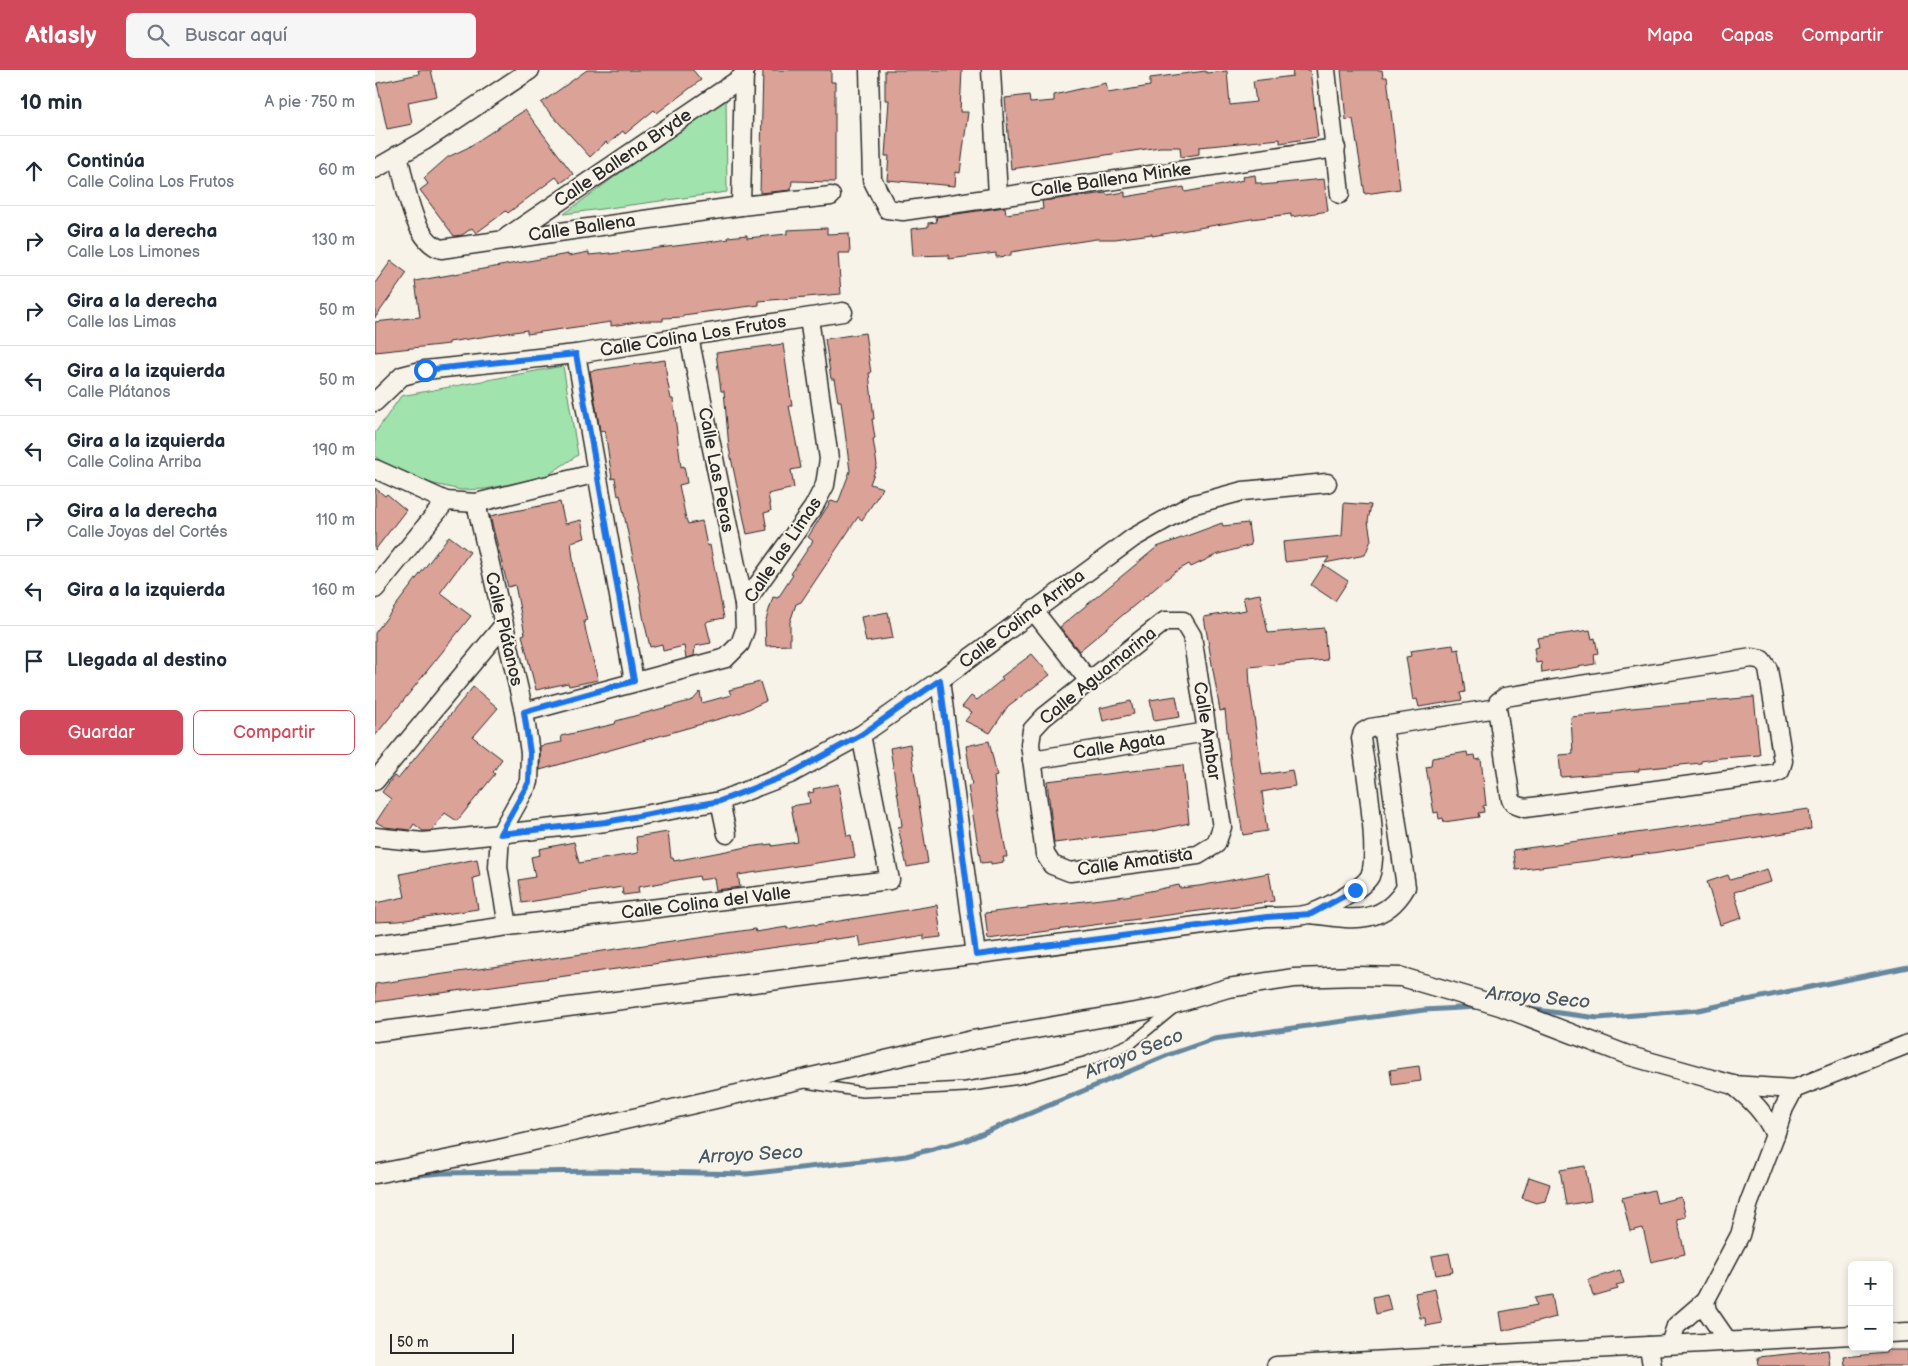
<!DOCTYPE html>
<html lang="es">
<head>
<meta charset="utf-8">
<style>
  body { margin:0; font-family:"Balsamiq Sans",sans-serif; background:#f6f6f7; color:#1f2937 }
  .controls { position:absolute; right:15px; bottom:15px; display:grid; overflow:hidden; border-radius:8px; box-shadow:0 2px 8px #0003 }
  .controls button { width:45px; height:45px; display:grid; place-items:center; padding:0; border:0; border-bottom:1px solid #e0e1e3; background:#fff; color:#1f2937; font:25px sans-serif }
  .scale { position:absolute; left:15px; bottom:12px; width:124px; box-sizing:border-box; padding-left:5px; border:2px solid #2b2b2b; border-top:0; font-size:14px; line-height:18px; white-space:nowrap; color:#2b2b2b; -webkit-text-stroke:4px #f7f3e8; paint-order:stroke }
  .stop { position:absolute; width:15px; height:15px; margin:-11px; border:4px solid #1a73e8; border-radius:50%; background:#fff }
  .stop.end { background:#1a73e8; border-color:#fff; box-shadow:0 1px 5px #0008 }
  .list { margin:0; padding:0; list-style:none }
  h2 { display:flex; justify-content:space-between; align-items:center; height:65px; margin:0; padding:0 20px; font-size:21px }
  h2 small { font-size:16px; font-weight:400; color:#747a83 }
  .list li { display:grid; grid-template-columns:32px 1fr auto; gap:15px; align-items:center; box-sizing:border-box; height:70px; padding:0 20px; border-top:1px solid #e0e1e3 }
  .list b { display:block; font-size:19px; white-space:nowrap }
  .list p { margin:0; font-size:16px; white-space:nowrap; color:#747a83 }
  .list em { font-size:16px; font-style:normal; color:#747a83 }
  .actions { display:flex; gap:10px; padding:15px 20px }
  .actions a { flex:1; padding:11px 0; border:1px solid #d1495b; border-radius:8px; text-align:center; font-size:18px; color:#d1495b }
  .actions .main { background:#d1495b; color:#fff }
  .icon { flex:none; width:28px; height:28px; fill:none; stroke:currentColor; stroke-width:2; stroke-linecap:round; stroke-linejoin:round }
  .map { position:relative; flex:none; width:1533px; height:1296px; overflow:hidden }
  header { display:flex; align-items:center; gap:30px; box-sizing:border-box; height:70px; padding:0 25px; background:#d1495b; color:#fff }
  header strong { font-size:24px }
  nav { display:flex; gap:28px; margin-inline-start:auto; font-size:18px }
  .search { width:350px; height:45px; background:#f6f6f7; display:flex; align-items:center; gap:12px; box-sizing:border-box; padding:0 18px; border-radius:8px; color:#747a83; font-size:19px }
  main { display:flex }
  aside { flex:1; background:#fff }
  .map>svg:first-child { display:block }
  .green { fill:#a0e3ad; stroke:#66876c }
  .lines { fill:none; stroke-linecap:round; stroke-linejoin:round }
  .stream { stroke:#66879e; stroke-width:5 }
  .building { fill:#dba298; stroke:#2b2b2b }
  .lane-casing { stroke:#2b2b2b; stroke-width:12 }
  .street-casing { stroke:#2b2b2b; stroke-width:21 }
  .lane { stroke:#f7f3e8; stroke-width:9 }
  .street { stroke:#f7f3e8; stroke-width:18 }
  .route { stroke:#1a73e8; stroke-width:6 }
  .labels { text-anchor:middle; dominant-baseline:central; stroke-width:4; stroke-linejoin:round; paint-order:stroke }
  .street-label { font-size:18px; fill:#2b2b2b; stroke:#f7f3e8 }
  .water-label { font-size:19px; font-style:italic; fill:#485965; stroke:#f7f3e8 }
</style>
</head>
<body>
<header>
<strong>Atlasly</strong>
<div class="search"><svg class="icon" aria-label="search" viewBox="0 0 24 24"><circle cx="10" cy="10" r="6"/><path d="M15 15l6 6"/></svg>Buscar aquí</div>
<nav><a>Mapa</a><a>Capas</a><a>Compartir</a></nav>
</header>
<main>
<aside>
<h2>10 min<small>A pie · 750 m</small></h2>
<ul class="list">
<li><svg class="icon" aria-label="ahead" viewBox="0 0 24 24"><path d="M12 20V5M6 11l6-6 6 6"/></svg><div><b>Continúa</b><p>Calle Colina Los Frutos</p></div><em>60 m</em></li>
<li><svg class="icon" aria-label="right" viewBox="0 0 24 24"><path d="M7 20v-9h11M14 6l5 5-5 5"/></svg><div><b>Gira a la derecha</b><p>Calle Los Limones</p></div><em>130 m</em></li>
<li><svg class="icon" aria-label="right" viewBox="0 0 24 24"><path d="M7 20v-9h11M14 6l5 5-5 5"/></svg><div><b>Gira a la derecha</b><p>Calle las Limas</p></div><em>50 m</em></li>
<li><svg class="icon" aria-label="left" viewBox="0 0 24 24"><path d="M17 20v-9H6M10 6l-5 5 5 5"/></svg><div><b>Gira a la izquierda</b><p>Calle Plátanos</p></div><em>50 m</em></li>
<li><svg class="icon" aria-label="left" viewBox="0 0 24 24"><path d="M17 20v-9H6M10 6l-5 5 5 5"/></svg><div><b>Gira a la izquierda</b><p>Calle Colina Arriba</p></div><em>190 m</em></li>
<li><svg class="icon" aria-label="right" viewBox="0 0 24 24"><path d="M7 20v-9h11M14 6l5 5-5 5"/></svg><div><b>Gira a la derecha</b><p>Calle Joyas del Cortés</p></div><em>110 m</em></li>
<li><svg class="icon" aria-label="left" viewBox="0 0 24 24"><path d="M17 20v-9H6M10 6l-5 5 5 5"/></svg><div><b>Gira a la izquierda</b></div><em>160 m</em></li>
<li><svg class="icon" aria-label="arrive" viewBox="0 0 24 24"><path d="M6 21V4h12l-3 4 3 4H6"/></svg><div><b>Llegada al destino</b></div></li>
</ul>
<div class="actions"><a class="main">Guardar</a><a>Compartir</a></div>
</aside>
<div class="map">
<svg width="1533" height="1296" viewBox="0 0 1533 1296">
  <rect width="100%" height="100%" fill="#f7f3e8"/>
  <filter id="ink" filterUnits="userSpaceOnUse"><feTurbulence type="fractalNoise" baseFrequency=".02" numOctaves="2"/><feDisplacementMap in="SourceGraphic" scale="10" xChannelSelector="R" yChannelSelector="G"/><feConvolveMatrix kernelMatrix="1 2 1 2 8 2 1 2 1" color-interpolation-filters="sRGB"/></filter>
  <g filter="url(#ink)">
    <g class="green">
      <path d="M351 25 352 122 189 144Z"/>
      <path d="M188 296 203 385 170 407 111 419 86 420 59 414 17 400 0 386V363L26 326Z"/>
    </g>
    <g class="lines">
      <g class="stream">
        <path d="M1154 939 1223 948 1323 940 1533 897"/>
        <path d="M32 1106 67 1103 231 1101 372 1104 531 1086 592 1070 793 985 839 969 1049 940 1103 937"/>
      </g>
    </g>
    <g class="building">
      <path d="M43 0H56L62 26 33 32 37 54 12 59 2 13 44 4Z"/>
      <path d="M212 0H318L326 10 282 43 279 40 250 64 248 61 233 74 231 72 215 87 166 33Z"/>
      <path d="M388 0H456V12H460V112L417 111 416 120 385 123Z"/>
      <path d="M510 0H587L585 42H593L585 103 581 102 580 116 512 110 514 86H510L514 30H510Z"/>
      <path d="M917 0H935L943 67 905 73V69L824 77V84L806 87 805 77H785L636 99 630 28 654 25 655 33 679 31V25L731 13 733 23 775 16V8L831 1V3L852 1 855 35 881 32 878 11 918 6Z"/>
      <path d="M966 0H1007L1008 7H1012L1025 119 990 124 978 49 971 50Z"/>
      <path d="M150 40 198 104 186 113 181 107 133 143 131 141 101 163 97 158 87 165 79 166 45 120 53 114 49 108 73 87 92 78Z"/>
      <path d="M880 105 881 113H887V115L949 109 953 141 916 147V144L876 149 777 166V164L740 169H721L636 182V186L621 187V183L574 189V185L538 186 536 159 553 157V153L562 152 561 147 630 137 631 144 668 139 667 131 731 123 732 125 750 122V127L809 117 810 122 848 115 868 110 867 107Z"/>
      <path d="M452 158V164L474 163 475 183H463L466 224 384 231V235L308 245V247L288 248V251H268L236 256V252L152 264V260L74 272V274L0 282V252L45 247 40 211 193 184V186L214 182V185L235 183V184L333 172 354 169 353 167 372 165V168L412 164V160Z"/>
      <path d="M16 191 32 203 0 248V213Z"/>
      <path d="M490 263 496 303H494L499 349H497L500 368 498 369 502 395 495 414 508 418 487 450 483 447 426 532 421 534 415 552V575L391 576 390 553 398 527 403 528 418 505 416 504 438 471 433 467 456 431 463 433 475 401 466 331H463L459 309H456L450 269Z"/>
      <path d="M408 274 417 336H414L426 398 416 400 419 418 393 424 396 441 389 443 392 460 372 464 354 378 349 321H346L341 283Z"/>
      <path d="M290 290 292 309 296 329H298L306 397 309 396 312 413 304 415 311 449 313 454 327 451 332 476 335 475 349 548 333 551 331 553 336 573 320 576 319 586 311 588 309 576 288 581 287 574 275 577 268 546 265 526H266L245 425 243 426 240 408 237 409 230 360 225 361 215 301Z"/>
      <path d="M0 418 10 426 12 424 31 440 0 480Z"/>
      <path d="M185 432 190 454 206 450 210 468 196 472 200 505 212 550 209 551 211 562 223 610 194 616 193 613 161 620 147 565 150 564 140 515 133 517 115 446Z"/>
      <path d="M969 433 996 435 993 451 996 470 990 485 950 493 954 487 910 492 908 472 967 466Z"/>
      <path d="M847 453 848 456 873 453 876 475 841 485 816 497 814 494 800 502 704 581 685 557 782 477Z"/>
      <path d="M74 466 95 482 65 523 96 546 0 666V563Z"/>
      <path d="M949 495 973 511 960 531 936 515Z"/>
      <path d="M885 524 893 563 949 558 952 590 874 597 875 617 887 705 917 700 920 716 887 722 892 761 868 765 855 690 850 640 845 641 829 547 871 540 868 527Z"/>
      <path d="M513 542 518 568 491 572 486 547Z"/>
      <path d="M1215 560 1217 569 1220 568 1223 583 1219 584 1220 594 1167 603 1166 592 1161 593 1159 578 1164 577 1162 568Z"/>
      <path d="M1078 575 1079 580 1084 579 1090 622 1085 623 1087 630 1044 637 1042 629 1038 630 1031 587 1036 586 1035 581Z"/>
      <path d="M657 584 675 605 633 636 615 663 590 651 597 642 587 637 596 626 602 630 628 609 626 607Z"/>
      <path d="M385 612 391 631 365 643 165 700V676L187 672 186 666 240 654 241 651 318 630 325 622 327 633 356 625 354 620Z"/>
      <path d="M98 617 123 638 98 667 127 689 118 702 120 704 82 751 70 743 56 761H48L39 754 35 760 10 757 1 752 16 729 7 722 19 706 23 709Z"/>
      <path d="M801 626 805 647 779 651 775 630Z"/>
      <path d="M1379 627 1385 685 1346 688 1326 691V693L1264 699V701L1186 707 1184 685 1198 684 1196 647 1237 643V641L1257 638Z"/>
      <path d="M756 631 759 644 728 651 725 638Z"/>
      <path d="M614 671 622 706 619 707 621 726 632 787H628L629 792 616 794V792L606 793 593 716 597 715 591 676Z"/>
      <path d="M535 674 553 793 532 797 523 757 527 756 525 740 515 678Z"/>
      <path d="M1092 682 1093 686 1100 685 1101 690 1106 689 1111 735 1108 736 1109 742 1103 743 1104 747 1069 752 1068 748 1064 749 1063 742 1059 743 1051 697 1056 696 1057 688Z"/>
      <path d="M808 695 814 753 779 761 679 773 672 711Z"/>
      <path d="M463 714 472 766 476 765 480 787 363 805 365 817 341 820 339 808 325 810 324 806 263 817 264 823 248 825 247 817 147 833 144 810 160 807 156 787 165 785 164 779 199 772 204 793 263 783 261 767 293 762 296 788H298L299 791 372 777 397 774V776L423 772 416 736 435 733 433 723 439 722 438 719Z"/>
      <path d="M1434 739 1436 759 1277 783 1141 800 1138 780Z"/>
      <path d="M102 789 105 806 98 808 103 839 24 851 0 852V833L30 827 25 804Z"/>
      <path d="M1392 799 1396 812 1359 822 1367 848 1345 855 1332 812 1353 805 1355 810Z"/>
      <path d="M894 803 899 831 613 869 610 843 751 826 804 815 805 818 824 816Z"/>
      <path d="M562 835 566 867 549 869V865L485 876 483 866 0 932V914L380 859 381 862 412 857V859L439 854 440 855Z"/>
      <path d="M1044 996 1046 1011 1017 1015 1015 1000Z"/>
      <path d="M1210 1096 1216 1131 1191 1135 1185 1100Z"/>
      <path d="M1154 1107 1175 1114 1170 1131 1161 1133 1147 1128Z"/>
      <path d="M1279 1120 1282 1133 1306 1127 1311 1147 1302 1149 1310 1184 1276 1192 1268 1158 1255 1161 1247 1128Z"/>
      <path d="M1074 1183 1078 1202 1061 1205 1057 1186Z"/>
      <path d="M1245 1200 1249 1213 1241 1215 1243 1219 1218 1226 1213 1210Z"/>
      <path d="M1060 1219 1067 1253 1051 1256 1050 1248H1045L1040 1223Z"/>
      <path d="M1012 1224 1016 1240 1001 1244 998 1227Z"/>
      <path d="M1177 1225 1181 1247 1128 1261 1125 1242 1162 1235 1160 1228Z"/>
      <path d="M1453 1280 1455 1296H1384L1383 1287Z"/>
      <path d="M1511 1280H1533V1296H1470L1469 1287 1511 1283Z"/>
    </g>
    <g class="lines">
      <g class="lane-casing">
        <path id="lane" d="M431 1013 487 1022 591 1017 644 1009 713 991 758 972 798 939"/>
      </g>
      <g class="street-casing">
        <g id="street">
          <path d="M494 0 497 109 512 139 528 141 961 78"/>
          <path d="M616 0 623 126"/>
          <path d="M951 0 965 124"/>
          <path d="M23 85C30 111 37 170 66 179L366 136 456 126"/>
          <path d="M0 99 49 71 155 0"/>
          <path d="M366 136 369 0"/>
          <path d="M132 167 369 6"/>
          <path d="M314 267 369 534"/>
          <path d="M201 284 259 611"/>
          <path d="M0 332 27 306 50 300 201 284 468 242"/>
          <path d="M0 399 71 431 101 433 222 403"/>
          <path d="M101 433 149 642 155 683 154 712 125 764 123 797 133 856"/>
          <path d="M0 519 71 431"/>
          <path d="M658 540 714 611"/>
          <path d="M790 551H808L817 566 847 757 841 774 823 785 695 802 677 795 670 784 655 674 657 660 669 647Z"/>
          <path d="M1377 588 1387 590 1393 599 1408 691 1405 701 1397 704 1150 738 1141 735 1136 730 1122 638 1123 632 1130 627Z"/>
          <path d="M565 610 601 885"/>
          <path d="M149 642 351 588 365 574 370 560 369 534 438 438 450 415 454 389 434 248"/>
          <path d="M657 690 832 662"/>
          <path d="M0 711 128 556"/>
          <path d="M345 731 352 764"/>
          <path d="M0 767 48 772 125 764 231 752 345 731 415 704 486 665 565 610 758 468 816 435 868 421 952 413"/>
          <path d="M936 844C975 849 1008 857 1031 817L1008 656"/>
          <path d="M0 875 133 856 515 810 486 665"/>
          <path d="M0 962 891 847C905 846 924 848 937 843 951 838 988 819 995 806 1005 782 990 696 986 668L988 662 995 658 1122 638"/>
          <path d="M1400 1065 1409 1038 1419 1019"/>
          <path d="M0 1104 115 1081 597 970 789 937 853 918 919 908 982 906 1027 907 1125 936 1255 986 1358 1015 1419 1019 1533 974"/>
          <path d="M1514 1263 1533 1262"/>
          <path d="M1352 1270 1332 1241 1330 1231 1365 1165 1374 1133 1400 1065C1390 1043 1377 1030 1358 1015"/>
          <path d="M1295 1274 1301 1256 1330 1231"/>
          <path d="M1274 1276 1277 1296"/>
          <path d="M901 1296 1477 1265"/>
        </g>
      </g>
      <use href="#lane" class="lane"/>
      <use href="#street" class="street"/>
    </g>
  </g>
  <g class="lines" filter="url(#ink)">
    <path class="route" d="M50 300 201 284 259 611 149 642 155 683 154 712 125 764 231 752 345 731 415 704 486 665 565 610 601 885 892 847 936 844 980 820"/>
  </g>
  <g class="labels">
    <g class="street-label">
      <text transform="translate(248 88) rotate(-34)">Calle Ballena Bryde</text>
      <text transform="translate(736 110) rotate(-8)">Calle Ballena Minke</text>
      <text transform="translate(207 158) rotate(-8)">Calle Ballena</text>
      <text transform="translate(318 266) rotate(-9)">Calle Colina Los Frutos</text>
      <text transform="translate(341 400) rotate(79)">Calle Las Peras</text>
      <text transform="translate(408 480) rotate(-56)">Calle las Limas</text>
      <text transform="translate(647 549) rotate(-37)">Calle Colina Arriba</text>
      <text transform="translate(129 559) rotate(77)">Calle Plátanos</text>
      <text transform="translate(723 606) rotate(-39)">Calle Aguamarina</text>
      <text transform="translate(832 661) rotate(81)">Calle Ambar</text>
      <text transform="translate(744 676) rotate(-9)">Calle Agata</text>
      <text transform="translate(760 792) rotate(-8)">Calle Amatista</text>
      <text transform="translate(331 833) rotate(-7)">Calle Colina del Valle</text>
    </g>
    <g class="water-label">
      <text transform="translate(1163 928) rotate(5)">Arroyo Seco</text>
      <text transform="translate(759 984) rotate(-22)">Arroyo Seco</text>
      <text transform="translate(376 1085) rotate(-3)">Arroyo Seco</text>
    </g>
  </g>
</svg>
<div class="controls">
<button>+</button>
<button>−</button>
</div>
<div class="scale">50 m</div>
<div class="stop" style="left:50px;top:300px"></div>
<div class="stop end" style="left:980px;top:820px"></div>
</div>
</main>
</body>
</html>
